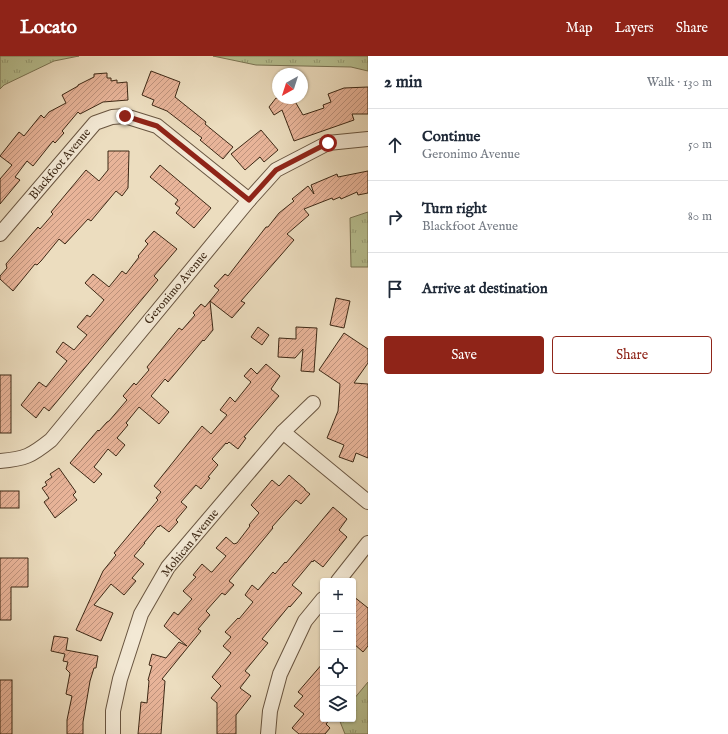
<!DOCTYPE html>
<html lang="en">
<head>
<meta charset="utf-8">
<style>
  body { margin:0; font-family:"IM FELL English",serif; background:#f2f2f3; color:#1f2937 }
  .controls { position:absolute; right:12px; bottom:12px; display:grid; overflow:hidden; border-radius:4px; box-shadow:0 1px 3px #0004 }
  .controls button { width:36px; height:36px; display:grid; place-items:center; padding:0; border:0; border-bottom:1px solid #e0e1e3; background:#fff; color:#1f2937; font:20px sans-serif }
  .compass { position:absolute; left:272px; top:12px; width:36px; height:36px; border-radius:50%; background:#fff; box-shadow:0 1px 3px #0004; rotate:219deg }
  .stop { position:absolute; width:12px; height:12px; margin:-9px; border:3px solid #8f2418; border-radius:50%; background:#fff }
  .stop.end { background:#8f2418; border-color:#fff; box-shadow:0 1px 4px #0008 }
  .list { margin:0; padding:0; list-style:none }
  h2 { display:flex; justify-content:space-between; align-items:center; height:52px; margin:0; padding:0 16px; font-size:17px }
  h2 small { font-size:13px; font-weight:400; color:#747a83 }
  .list li { display:grid; grid-template-columns:26px 1fr auto; gap:12px; align-items:center; box-sizing:border-box; height:72px; padding:0 16px; border-top:1px solid #e0e1e3 }
  .list b { display:block; font-size:15px; white-space:nowrap }
  .list p { margin:0; font-size:13px; white-space:nowrap; color:#747a83 }
  .list em { font-size:13px; font-style:normal; color:#747a83 }
  .actions { display:flex; gap:8px; padding:12px 16px }
  .actions a { flex:1; padding:9px 0; border:1px solid #8f2418; border-radius:4px; text-align:center; font-size:14px; color:#8f2418 }
  .actions .main { background:#8f2418; color:#fff }
  .icon { flex:none; width:22px; height:22px; fill:none; stroke:currentColor; stroke-width:2; stroke-linecap:round; stroke-linejoin:round }
  .map { position:relative; flex:none; width:368px; height:678px; overflow:hidden }
  header { display:flex; align-items:center; gap:24px; box-sizing:border-box; height:56px; padding:0 20px; background:#8f2418; color:#fff }
  header strong { font-size:19px }
  nav { display:flex; gap:22px; margin-inline-start:auto; font-size:14px }
  main { display:flex }
  aside { flex:1; background:#fff }
  .map>svg:first-child { display:block }
  .grass { fill:url(#grass-tufts); stroke:#7a7454 }
  .building { fill:url(#building-hatch); stroke:#3d2815 }
  .lines { fill:none; stroke-linecap:round; stroke-linejoin:round }
  .street-casing { stroke:#695540; stroke-width:16 }
  .street { stroke:#f3e9d5; stroke-width:14 }
  .route { stroke:#8f2418; stroke-width:5 }
  .labels { text-anchor:middle; dominant-baseline:central; stroke-width:3; stroke-linejoin:round; paint-order:stroke }
  .street-label { font-size:12px; fill:#3d2815; stroke:#f3e9d5 }
</style>
</head>
<body>
<header>
<strong>Locato</strong>
<nav><a>Map</a><a>Layers</a><a>Share</a></nav>
</header>
<main>
<div class="map">
<svg width="368" height="678" viewBox="0 0 368 678">
  <defs>
    <pattern id="grass-tufts" width="24" height="20" patternUnits="userSpaceOnUse"><rect width="24" height="20" fill="#b8c192"/><path d="M3 7l-1-3M5 7V3M7 7l1-3M15 17l-1-3M17 17v-4M19 17l1-3" fill="none" stroke="#979d76"/></pattern>
    <pattern id="building-hatch" width="6" height="6" patternUnits="userSpaceOnUse"><rect width="6" height="6" fill="#e8b499"/><path d="M-1 1l2-2M0 6l6-6M5 7l2-2" fill="none" stroke="#bd927c"/></pattern>
  </defs>
  <rect width="100%" height="100%" fill="#ecddbf"/>
  <filter id="stains"><feTurbulence type="fractalNoise" baseFrequency=".005" numOctaves="4"/><feColorMatrix values="0 0 0 0 .2 0 0 0 0 .09 0 0 0 0 .02 0 0 0 .5 -.17"/></filter>
  <radialGradient id="worn" r=".72"><stop offset=".6" stop-color="#630" stop-opacity="0"/><stop offset="1" stop-color="#630" stop-opacity=".3"/></radialGradient>
  <g class="grass">
    <path d="M0 0H79L54 5 4 29 0 33Z"/>
    <path d="M213 0H368V15L351 11 256 9Z"/>
    <path d="M368 156V211H351L350 162Z"/>
    <path d="M368 626V678H345L339 663H353V644Z"/>
  </g>
  <g class="building">
    <path d="M151 15 180 26 175 41 206 66 205 68 233 91 223 103 200 84 202 82 167 55 152 49 154 44 142 39Z"/>
    <path d="M107 17V22H111V25L117 24V27L127 26 128 44 103 46 80 58 78 56 62 75 64 77 55 87 53 85 33 110 27 105 15 121 20 124 0 148V123L12 109 0 100 19 76 24 80 41 59 44 62 49 56 66 47 62 39 78 30V29L94 21V18Z"/>
    <path d="M368 31V58H352L354 64 294 85 282 54 274 59 269 51 276 42H293L303 59 324 52 323 49 331 46 328 38 344 32Z"/>
    <path d="M261 74 278 94 264 106 260 101 245 114 231 98Z"/>
    <path d="M108 95H129L128 132 122 140 116 135 91 165 88 163 65 188 59 183 41 205 37 209 35 208 13 235 0 223V220L7 212 6 208 38 171 40 173 53 158 51 156 86 114 99 125 108 114Z"/>
    <path d="M160 109 211 152 194 172 176 157 180 152 175 148 178 144 150 121Z"/>
    <path d="M368 115V137L358 139 357 136 341 143 340 141 333 144 332 142 304 153 309 159 287 178 294 184 241 245 245 247 232 262 210 245 219 234 214 230 225 218 228 220 266 171H268L279 157 294 145 292 143 308 130 314 138 311 129 337 118 338 121Z"/>
    <path d="M154 175 177 193 154 220 158 224 49 355 44 351 36 362 21 349 39 326 46 331 67 305 56 296 63 286 74 294 87 279 77 271 87 259 90 261 104 244 85 227 93 218 109 231 122 215 126 218 139 201 138 200 148 188 145 185Z"/>
    <path d="M336 242 350 245 344 272 330 269Z"/>
    <path d="M210 245 213 274 204 285 203 284 168 326 165 323 151 340 169 356 159 368 139 351 126 367 128 369 117 382 125 389 116 400 108 393 94 411 102 418 94 427 70 407 98 374 99 375 107 366 109 365 127 344 123 340 134 327 136 329 149 314 147 311 179 272 182 274 195 259 193 257 201 248 205 251Z"/>
    <path d="M258 271 269 279 262 289 251 281Z"/>
    <path d="M296 271 317 272 314 316 301 315 303 293 295 302 278 301 279 282 296 283Z"/>
    <path d="M344 277 368 293V307L354 327 368 328V402L356 397 353 406 339 401 344 389 327 382 338 355 340 328 319 314Z"/>
    <path d="M266 308 280 320 271 333 279 340 244 381 246 382 238 393 229 386 227 388 226 387 212 403 218 409 208 421 210 422 201 433 196 429 181 446 187 451 176 464 178 466 169 476 160 469 159 471 158 470 144 487H145L134 500 144 508 132 522 136 525 124 539 111 528 94 549 113 557 101 585 76 574 103 515 116 499 114 497 158 444 156 442 161 436 154 430 202 370 211 378 227 359 220 354 230 341 235 346 251 326 244 320 251 312 257 318Z"/>
    <rect x="0" y="319" width="11" height="58"/>
    <path d="M59 412 76 436 73 439 77 444 55 462 44 446 49 442 42 432 47 429 45 426 52 421 50 418Z"/>
    <path d="M289 419 305 433V434L310 438 301 448 296 444 272 471 273 472 229 525 234 529 225 539 222 537 206 555 210 559 198 573 201 575 162 623 165 625 161 678H138L141 646 147 647 149 625 148 624 152 610 149 609 152 598 166 602 179 586 187 590 164 570 174 556 178 559 192 543 183 535 196 521 193 519 202 508 211 516H212L226 500 216 492 226 481 234 488 237 487 250 470 249 469 259 457 251 449 272 424 279 430Z"/>
    <rect x="0" y="435" width="19" height="17"/>
    <path d="M333 451 347 463 339 474 347 481 323 511 314 504 313 506 312 505 292 529 302 537 290 551 289 550 262 583 268 587 245 615 250 619 240 632 251 640 236 659V678H217V647L211 642 221 630 212 621 231 597 223 590 231 581 225 576 238 562 239 563 253 546 245 539 252 529 258 534 273 516 275 518 285 506 286 507Z"/>
    <path d="M0 502H28V531H11V564H0Z"/>
    <path d="M353 540 368 552V590L363 596 353 587Z"/>
    <path d="M54 580 68 582 66 594 98 600 96 612H94L90 625 83 666V678H67V664L72 640 66 638 70 617 66 613 68 606 63 605 65 598 51 595Z"/>
    <path d="M323 607V663H330L326 668 330 672 325 678H299L292 672 304 658 294 650 303 640 298 636Z"/>
    <rect x="0" y="624" width="12" height="54"/>
  </g>
  <g class="lines">
    <g class="street-casing">
      <g id="street">
        <path d="M0 178 95 67 112 61 125 60 157 70 249 144"/>
        <path d="M283 376 368 446"/>
        <path d="M0 405C25 403 31 400 51 384L249 144 276 114 328 87 368 83"/>
        <path d="M338 525 368 487"/>
        <path d="M113 678V655L120 623 141 558 168 511 283 376 313 347"/>
        <path d="M268 678 270 655 280 618 305 565 323 543"/>
      </g>
    </g>
    <use href="#street" class="street"/>
  </g>
  <g class="lines">
    <path class="route" d="M125 60 157 70 249 144 276 114 328 87"/>
  </g>
  <g class="labels">
    <g class="street-label">
      <text transform="translate(60 108) rotate(-50)">Blackfoot Avenue</text>
      <text transform="translate(176 232) rotate(-50)">Geronimo Avenue</text>
      <text transform="translate(190 487) rotate(-51)">Mohican Avenue</text>
    </g>
  </g>
  <rect width="100%" height="100%" filter="url(#stains)"/>
  <rect width="100%" height="100%" fill="url(#worn)"/>
</svg>
<div class="controls">
<button>+</button>
<button>−</button>
<button><svg class="icon" aria-label="locate" viewBox="0 0 24 24"><circle cx="12" cy="12" r="6"/><path d="M12 2v4M12 18v4M2 12h4M18 12h4"/></svg></button>
<button><svg class="icon" aria-label="layers" viewBox="0 0 24 24"><path d="M12 4l9 5-9 5-9-5zM3 14l9 5 9-5"/></svg></button>
</div>
<svg class="compass" viewBox="-18 -18 36 36"><path d="M0-13l5 13h-10z" fill="#e53935"/><path d="M0 13l5-13h-10z" fill="#747a83"/></svg>
<div class="stop" style="left:328px;top:87px"></div>
<div class="stop end" style="left:125px;top:60px"></div>
</div>
<aside>
<h2>2 min<small>Walk · 130 m</small></h2>
<ul class="list">
<li><svg class="icon" aria-label="ahead" viewBox="0 0 24 24"><path d="M12 20V5M6 11l6-6 6 6"/></svg><div><b>Continue</b><p>Geronimo Avenue</p></div><em>50 m</em></li>
<li><svg class="icon" aria-label="right" viewBox="0 0 24 24"><path d="M7 20v-9h11M14 6l5 5-5 5"/></svg><div><b>Turn right</b><p>Blackfoot Avenue</p></div><em>80 m</em></li>
<li><svg class="icon" aria-label="arrive" viewBox="0 0 24 24"><path d="M6 21V4h12l-3 4 3 4H6"/></svg><div><b>Arrive at destination</b></div></li>
</ul>
<div class="actions"><a class="main">Save</a><a>Share</a></div>
</aside>
</main>
</body>
</html>
